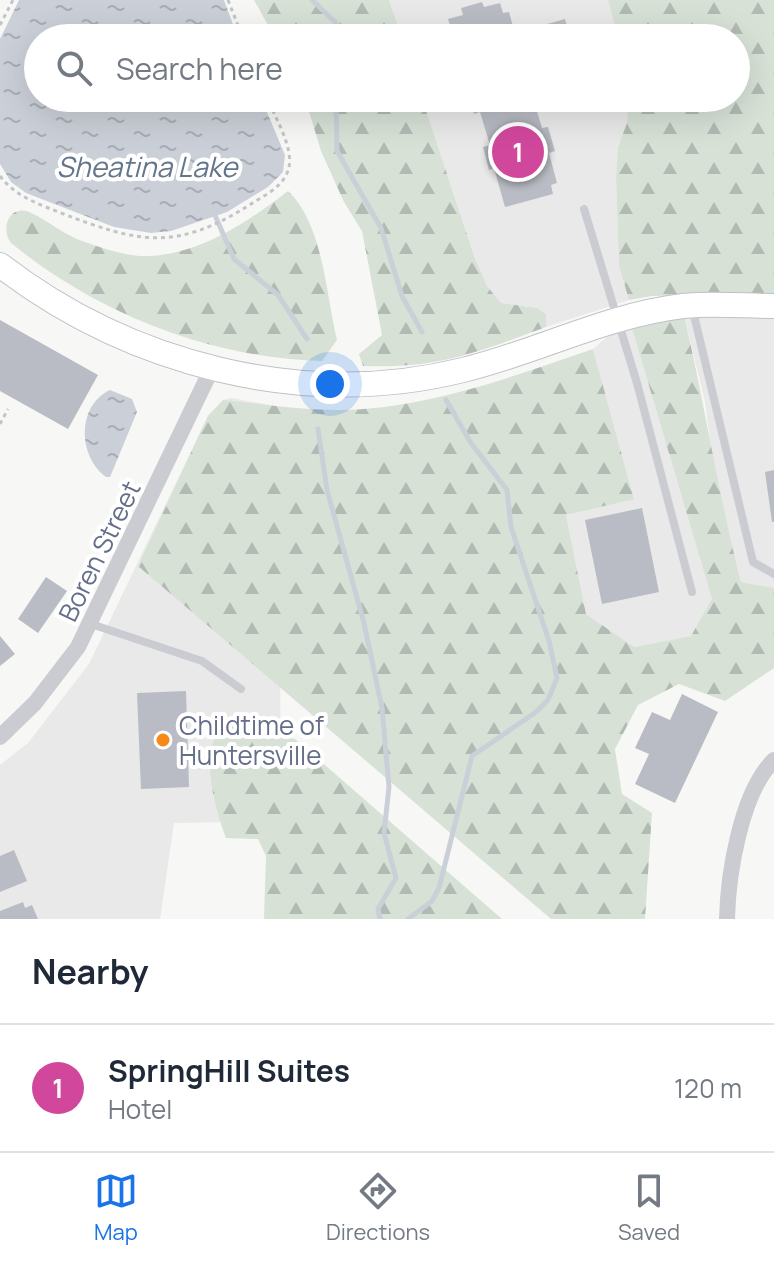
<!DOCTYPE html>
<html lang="en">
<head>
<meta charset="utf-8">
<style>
  body { margin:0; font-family:Manrope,sans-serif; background:#f6f6f7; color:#1f2937 }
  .you { position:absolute; left:330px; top:384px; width:28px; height:28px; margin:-20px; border:6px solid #fff; border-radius:50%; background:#1a73e8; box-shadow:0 0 0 12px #1a73e833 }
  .badge { display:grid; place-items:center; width:52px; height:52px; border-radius:50%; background:#1a73e8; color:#fff; font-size:26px; font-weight:700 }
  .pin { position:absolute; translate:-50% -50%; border:4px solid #fff; box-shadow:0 2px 8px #0006 }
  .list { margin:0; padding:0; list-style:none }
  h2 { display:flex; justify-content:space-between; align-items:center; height:104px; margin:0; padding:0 32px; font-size:34px }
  h2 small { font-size:26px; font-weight:400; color:#747a83 }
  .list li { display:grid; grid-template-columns:52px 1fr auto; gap:24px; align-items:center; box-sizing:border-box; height:128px; padding:0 32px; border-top:2px solid #e0e1e3 }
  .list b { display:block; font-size:30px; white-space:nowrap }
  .list p { margin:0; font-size:26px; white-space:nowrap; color:#747a83 }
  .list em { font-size:26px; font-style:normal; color:#747a83 }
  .icon { flex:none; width:44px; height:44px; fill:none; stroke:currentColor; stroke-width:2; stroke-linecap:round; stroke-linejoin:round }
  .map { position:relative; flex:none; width:774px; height:919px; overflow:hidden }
  .search { position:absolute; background:#fff; box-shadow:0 8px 32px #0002; left:24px; right:24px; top:24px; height:88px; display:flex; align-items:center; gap:20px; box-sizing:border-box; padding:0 28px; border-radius:44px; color:#747a83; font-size:30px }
  .sheet { height:232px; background:#fff }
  nav { display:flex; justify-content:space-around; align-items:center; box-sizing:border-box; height:112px; border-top:2px solid #e0e1e3; background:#fff; font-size:22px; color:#747a83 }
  nav a { display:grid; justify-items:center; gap:4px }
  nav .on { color:#1a73e8 }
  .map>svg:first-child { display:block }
  .built { fill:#e8e9e8 }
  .forest { fill:url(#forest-firs) }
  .water { fill:url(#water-ripples) }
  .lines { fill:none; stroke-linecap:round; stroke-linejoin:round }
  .stream { stroke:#cbd0d8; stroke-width:5 }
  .building { fill:#b9bcc4 }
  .secondary-casing { stroke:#bec1c7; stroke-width:26 }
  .path { stroke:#c3c4c7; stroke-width:3; stroke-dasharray:4 4; stroke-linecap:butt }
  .lane { stroke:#caccd1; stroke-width:8 }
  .street { stroke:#caccd1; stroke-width:16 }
  .secondary { stroke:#fff; stroke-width:24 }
  .poi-dot { fill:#f68918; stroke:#fff; stroke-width:3 }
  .labels { text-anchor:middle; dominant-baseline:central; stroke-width:8; stroke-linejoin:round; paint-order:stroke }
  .street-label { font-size:26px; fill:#646e89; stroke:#fff }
  .poi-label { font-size:26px; fill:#646e89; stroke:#fff; text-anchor:start }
  .water-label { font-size:28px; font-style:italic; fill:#64768c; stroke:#fff }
</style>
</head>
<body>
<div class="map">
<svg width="774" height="919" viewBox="0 0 774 919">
  <defs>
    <pattern id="forest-firs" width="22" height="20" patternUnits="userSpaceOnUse" patternTransform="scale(2)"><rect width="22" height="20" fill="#d7e1d6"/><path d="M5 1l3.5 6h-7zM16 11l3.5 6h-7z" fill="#b2bbb3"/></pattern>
    <pattern id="water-ripples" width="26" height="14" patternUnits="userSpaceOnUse" patternTransform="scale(2)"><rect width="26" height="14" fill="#cbd0d8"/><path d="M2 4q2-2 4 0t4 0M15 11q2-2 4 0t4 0" fill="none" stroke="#a8adb5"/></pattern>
  </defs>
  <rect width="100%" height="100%" fill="#f7f8f5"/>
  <g class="built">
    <path d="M389 0H608L618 38H402Z"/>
    <path d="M422 98H628L627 123 618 147 616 177 619 266 629 300 546 327V314L537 308 501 303 487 286 474 256Z"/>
    <path d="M774 306V588L741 582 716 486 705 402 682 307Z"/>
    <path d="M629 318 712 599 691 636 634 647 586 614 566 515 634 498 593 349Z"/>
    <path d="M231 398 276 406 282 821 174 823 160 919H0V765L28 743 89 664 208 416 223 400Z"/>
  </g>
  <g class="forest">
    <path d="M254 0H389L402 38H275Z"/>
    <path d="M608 0H774V293L652 296 629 300 619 266 616 177 618 147 627 123 628 98H736V38H618Z"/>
    <path d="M305 98H422L474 256 487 286 501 303 537 308 546 314V327C478 352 438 369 363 366L359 354 382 335 362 231 344 202 321 151Z"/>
    <path d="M288 191C323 223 326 295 337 340L322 361C210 358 98 314 11 243 0 229 9 204 29 212 46 219 60 232 77 239 96 246 121 255 141 256 195 258 248 222 288 191Z"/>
    <path d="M682 307C704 398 717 490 741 582L774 588V668L725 701 679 684 638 705 615 749 622 794 652 813 645 919H551L138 566 208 416 223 400C261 404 300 410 339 410 426 409 512 377 593 349L634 499 566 515 586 614 634 647 691 636 712 599 629 318Z"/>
    <path d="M227 724 295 739 502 919H264L266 856 258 839 226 838C215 809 196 744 227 724Z"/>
  </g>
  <g class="water">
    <path d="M19 0H224L238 38H38V98H261L285 155 283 172 268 187 227 212 171 231 151 233 114 227 26 193 11 182 0 164V39Z"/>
    <path d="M110 390 132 399 137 412 110 477H106C78 457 76 406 110 390Z"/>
  </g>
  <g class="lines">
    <g class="stream">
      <path d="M312 0 335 22 339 38"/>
      <path d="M336 98 337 151 381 228 402 296 422 332"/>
      <path d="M214 213 234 259 278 295 307 339"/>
      <path d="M318 429 327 490 364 623 382 708 389 787 384 833 396 878 378 909 380 919"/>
      <path d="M408 919 432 901 439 888 472 756 536 712 548 700 557 678 549 641 511 527 507 490 471 443 446 400"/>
    </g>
  </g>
  <g class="building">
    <path d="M482 2 484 7 500 3 503 13 509 12 515 33 565 19 570 38H454L448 19 463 15 461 8Z"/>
    <path d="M470 98H533L542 128 548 127 555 151 549 153 557 183 551 185 553 194 505 207 494 168 489 170 483 147 490 145 480 112 474 114Z"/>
    <path d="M0 320 98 375 68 429 0 391Z"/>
    <path d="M774 470V522H772L765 472Z"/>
    <path d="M642 508 659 592 602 604 585 520Z"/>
    <path d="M46 577 67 591 38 633 18 619Z"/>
    <path d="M0 636 15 654 0 666Z"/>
    <path d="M186 691 189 787 141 789 137 693Z"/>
    <path d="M682 694 718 712 675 803 635 784 649 754 635 748 652 712 670 720Z"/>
    <path d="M14 850 27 881 0 892V856Z"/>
    <path d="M23 902 25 908 32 905 38 919H0V911Z"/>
  </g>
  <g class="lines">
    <g class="secondary-casing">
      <path id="secondary" d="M0 265C129 364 302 410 463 370 537 352 607 315 683 306 713 303 744 306 774 306"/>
    </g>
    <g class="path">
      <path d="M228 0 243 38"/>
      <path d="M0 25 13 0"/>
      <path d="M0 176C15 196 38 204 61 213 139 243 176 252 251 204 265 195 285 186 289 167 293 146 275 117 267 98"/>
      <path d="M0 424 8 409"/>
    </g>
    <g class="lane">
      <path d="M584 209 637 383 692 592"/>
      <path d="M692 307 753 562 774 574"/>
      <path d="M91 624 202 661 241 689"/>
    </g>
    <g class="street">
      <path d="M0 737 35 703 78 647 212 368"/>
      <path d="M727 919C728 874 741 792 774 760"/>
    </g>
    <use href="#secondary" class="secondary"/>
  </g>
  <circle class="poi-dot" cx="163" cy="740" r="8"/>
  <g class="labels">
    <g class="street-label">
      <text transform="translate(99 551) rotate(-64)">Boren Street</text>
    </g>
    <g class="poi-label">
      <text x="179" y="725">Childtime of<tspan x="179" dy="30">Huntersville</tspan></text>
    </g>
    <g class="water-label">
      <text x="147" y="166">Sheatina Lake</text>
    </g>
  </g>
</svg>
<div class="you"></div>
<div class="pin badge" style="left:518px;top:152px;background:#d1479c">1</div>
<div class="search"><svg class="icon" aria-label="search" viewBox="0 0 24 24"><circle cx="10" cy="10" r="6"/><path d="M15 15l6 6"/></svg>Search here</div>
</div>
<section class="sheet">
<h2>Nearby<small></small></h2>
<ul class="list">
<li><span class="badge" style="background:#d1479c">1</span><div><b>SpringHill Suites</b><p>Hotel</p></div><em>120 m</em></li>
</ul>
</section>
<nav>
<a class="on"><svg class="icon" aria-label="map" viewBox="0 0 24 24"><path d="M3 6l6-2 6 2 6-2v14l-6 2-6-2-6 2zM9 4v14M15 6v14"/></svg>Map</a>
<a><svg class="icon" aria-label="directions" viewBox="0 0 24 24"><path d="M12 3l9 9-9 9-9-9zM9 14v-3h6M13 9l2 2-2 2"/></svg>Directions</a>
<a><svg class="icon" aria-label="saved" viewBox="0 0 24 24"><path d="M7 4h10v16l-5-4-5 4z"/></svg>Saved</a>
</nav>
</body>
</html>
